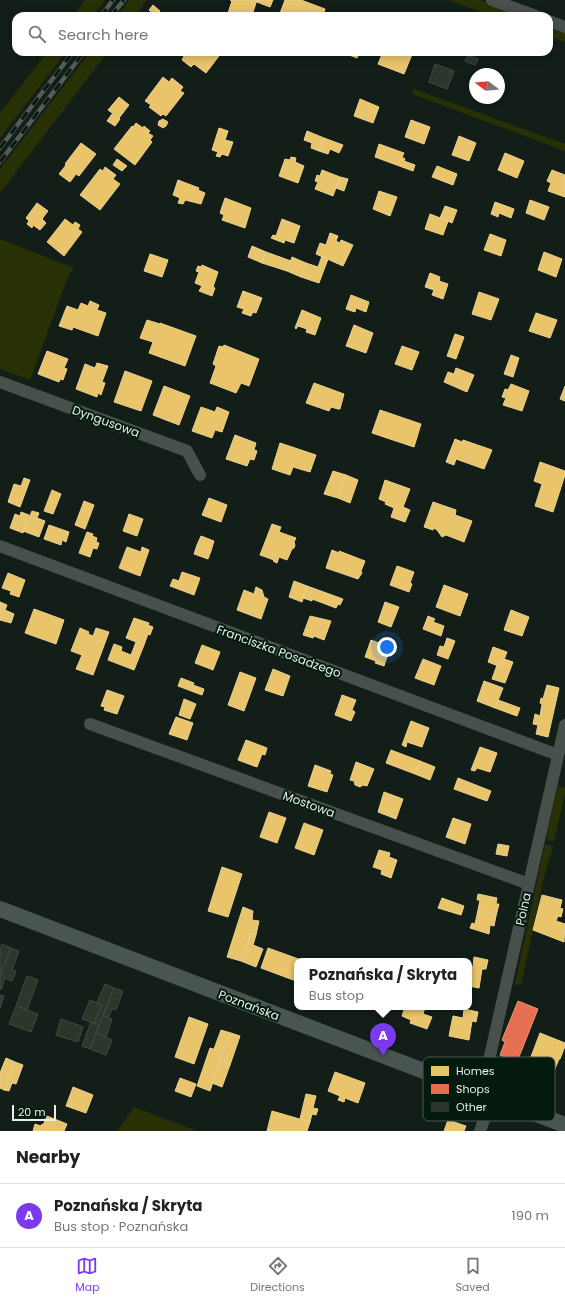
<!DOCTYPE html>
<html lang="en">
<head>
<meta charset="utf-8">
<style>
  body { margin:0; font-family:Poppins,sans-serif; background:#f2f2f2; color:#222 }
  .compass { position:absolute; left:469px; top:68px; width:36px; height:36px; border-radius:50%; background:#fff; box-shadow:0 2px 10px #0003; rotate:286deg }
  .scale { position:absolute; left:12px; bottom:10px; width:44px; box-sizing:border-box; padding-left:4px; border:2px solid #e4f0e8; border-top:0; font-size:11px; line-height:14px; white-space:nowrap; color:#e4f0e8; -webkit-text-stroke:3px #051a0f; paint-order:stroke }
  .you { position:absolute; left:387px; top:647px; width:14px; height:14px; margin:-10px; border:3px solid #fff; border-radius:50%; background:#1a73e8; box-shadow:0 0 0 6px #1a73e833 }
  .badge { display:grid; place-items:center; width:26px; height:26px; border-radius:50%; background:#7c3aed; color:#fff; font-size:13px; font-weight:700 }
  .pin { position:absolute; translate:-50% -33px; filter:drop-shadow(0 1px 2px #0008) }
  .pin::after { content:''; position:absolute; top:21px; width:14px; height:12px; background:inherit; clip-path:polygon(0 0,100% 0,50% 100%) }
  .popup { position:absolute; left:294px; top:958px; width:178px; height:52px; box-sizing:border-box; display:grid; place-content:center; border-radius:8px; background:#fff; filter:drop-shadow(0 1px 3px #0005); font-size:13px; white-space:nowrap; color:#767676 }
  .popup b { font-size:15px; color:#222 }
  .popup::after { content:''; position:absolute; left:50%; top:100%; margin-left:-8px; border:8px solid transparent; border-top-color:#fff }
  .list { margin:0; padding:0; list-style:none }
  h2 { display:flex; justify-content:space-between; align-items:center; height:52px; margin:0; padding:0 16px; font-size:17px }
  h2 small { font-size:13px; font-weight:400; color:#767676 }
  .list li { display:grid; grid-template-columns:26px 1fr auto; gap:12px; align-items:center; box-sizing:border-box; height:64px; padding:0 16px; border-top:1px solid #e0e0e0 }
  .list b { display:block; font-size:15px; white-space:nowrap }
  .list p { margin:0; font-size:13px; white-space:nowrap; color:#767676 }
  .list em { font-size:13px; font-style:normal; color:#767676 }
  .icon { flex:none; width:22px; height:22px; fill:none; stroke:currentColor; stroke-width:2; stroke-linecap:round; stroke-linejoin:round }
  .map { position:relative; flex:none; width:565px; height:1131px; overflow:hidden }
  .search { position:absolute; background:#fff; box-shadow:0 2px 10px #0003; left:12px; right:12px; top:12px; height:44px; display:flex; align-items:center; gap:10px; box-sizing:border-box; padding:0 14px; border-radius:12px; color:#767676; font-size:15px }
  .sheet { height:116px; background:#fff }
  nav { display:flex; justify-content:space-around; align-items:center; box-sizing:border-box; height:56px; border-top:1px solid #e0e0e0; background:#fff; font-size:11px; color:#767676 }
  nav a { display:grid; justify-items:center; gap:2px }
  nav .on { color:#7c3aed }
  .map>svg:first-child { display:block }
  .green { fill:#273105 }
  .homes { fill:#e9c46a; stroke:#e8d190 }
  .shops { fill:#e76f51; stroke:#e6967e }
  .building { fill:#2a372a; stroke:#424943 }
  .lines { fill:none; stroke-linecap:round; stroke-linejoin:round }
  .street { stroke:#48504b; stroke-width:12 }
  .secondary { stroke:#495550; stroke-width:16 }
  .rail-casing { stroke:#545d58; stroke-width:4.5 }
  .rail { stroke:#051a0f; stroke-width:3; stroke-dasharray:9; stroke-linecap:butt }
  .labels { text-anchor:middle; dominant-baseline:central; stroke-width:4; stroke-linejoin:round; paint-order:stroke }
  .street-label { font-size:12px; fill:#e4f0e8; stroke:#051a0f }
  .key { fill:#051a0f; stroke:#485a50; stroke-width:1 }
  .key-label { font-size:11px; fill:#e4f0e8 }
</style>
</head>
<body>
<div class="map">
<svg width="565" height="1131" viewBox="0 0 565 1131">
  <rect width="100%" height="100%" fill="#131e18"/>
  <g class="green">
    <path d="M85 0H105L93 16H73Z"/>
    <path d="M129 0H147L135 16H117Z"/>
    <path d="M448 0H480L525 16H492Z"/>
    <path d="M549 25 565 30V42L549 37Z"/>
    <path d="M47 52H66L0 138V113Z"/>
    <path d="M90 52H108L0 193V169Z"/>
    <path d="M414 89 565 144V151L412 94Z"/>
    <path d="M0 239 74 268 68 277 30 380 0 369Z"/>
    <path d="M558 786 565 788V793L554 842 546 838Z"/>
    <path d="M545 844 553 846 543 882 521 986 515 984Z"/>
    <path d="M134 1107 197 1131H117Z"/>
  </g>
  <g class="homes">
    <path d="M230 0H257L253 12H250L249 16H227L232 1Z"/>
    <path d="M257 0H273L270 7 257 2Z"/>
    <path d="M285 0H301L325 9 323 16H279Z"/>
    <path d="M153 5 160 11 156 16 149 10Z"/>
    <path d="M184 52H222L206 73 194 64 191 67 182 60 184 56 182 55Z"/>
    <path d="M341 52H360L357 58Z"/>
    <path d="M383 52H413L404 74 378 64Z"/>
    <path d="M163 77 169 82 172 78 183 87 180 91 184 93 166 116 163 114 161 116 149 107 151 105 145 101Z"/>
    <path d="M119 97 129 105 119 118 108 110Z"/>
    <path d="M360 99 379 107 373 123 354 116Z"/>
    <path d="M112 114 120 119 115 126 107 121Z"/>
    <path d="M163 119 168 122 166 126 163 128 158 125 159 121Z"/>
    <path d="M411 120 430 127 424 144 405 137Z"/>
    <path d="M136 123 143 128 144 126 150 131 148 133 153 136 150 140 152 142 135 165 114 149 132 126 133 127Z"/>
    <path d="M219 128 228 131 225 140 233 142 228 156 222 154 220 157 216 156 218 152 212 150Z"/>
    <path d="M307 131 324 138 319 151 311 148 312 143 304 140Z"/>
    <path d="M459 136 476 143 469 161 452 155Z"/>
    <path d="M324 138 343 145 339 153 330 149 328 154 319 151Z"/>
    <path d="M81 143 96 154 79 176 76 174 70 182 59 174 66 165 65 164Z"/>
    <path d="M379 144 404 153 402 157 405 159 404 161 415 165 413 171 375 157Z"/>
    <path d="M505 153 524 161 517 178 498 170Z"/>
    <path d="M291 157 296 158 295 162 304 166 298 183 279 176 285 159 290 160Z"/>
    <path d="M117 159 127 166 122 171 113 165Z"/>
    <path d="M437 166 457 174 453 185 432 177Z"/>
    <path d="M105 167 116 175 113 179 120 184 100 210 80 195 100 169 103 171Z"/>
    <path d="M322 170 340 177 333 196 315 189 318 182 315 181 317 175 320 176Z"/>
    <path d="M552 170 565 175V197L548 191 551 183 547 181Z"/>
    <path d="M340 177 348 179 344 191 336 188Z"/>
    <path d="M178 180 199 188 198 190 205 193 201 204 185 200 183 204 178 203 180 198 173 195Z"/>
    <path d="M379 191 397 197 390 216 373 209Z"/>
    <path d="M225 198 251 208 245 228 222 220 224 215 220 213Z"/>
    <path d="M530 200 549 207 544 220 526 213Z"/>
    <path d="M495 202 514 209 511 218 499 213 498 217 491 214Z"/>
    <path d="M37 203 48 211 42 219 46 223 40 230 33 225 32 228 27 224 29 221 26 218Z"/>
    <path d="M445 206 457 210 452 223 440 218Z"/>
    <path d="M430 214 448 221 443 235 425 229Z"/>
    <path d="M65 219 73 225 75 222 80 225 78 229 82 232 64 256 47 242Z"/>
    <path d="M282 219 300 226 294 243 285 240 284 243 271 238 273 235 276 236Z"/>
    <path d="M330 233 338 236 336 241 340 243 341 240 353 245 343 266 316 254 320 243 326 245Z"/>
    <path d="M490 234 506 240 501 256 484 250Z"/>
    <path d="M252 246 266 252 262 263 248 257Z"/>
    <path d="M266 252 291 261 287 271 262 263Z"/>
    <path d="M544 252 562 259 556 277 538 270Z"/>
    <path d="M150 254 168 260 162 277 144 271Z"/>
    <path d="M322 256 328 259 319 283 301 277 306 263 318 267Z"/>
    <path d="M292 257 306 263 301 277 287 271Z"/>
    <path d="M202 265 218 272 213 287 215 288 212 296 199 291 202 286 195 283 199 272 196 271 198 266 201 267Z"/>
    <path d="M430 273 440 277 439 281 448 284 443 299 432 295 434 290 425 287Z"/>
    <path d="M243 291 262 298 256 313 253 312 251 316 242 313 244 309 237 307Z"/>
    <path d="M479 292 499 299 491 320 472 314Z"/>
    <path d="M351 295 369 302 366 312 356 308 355 312 346 309Z"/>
    <path d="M90 301 99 305 97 310 106 313 98 336 73 327 72 330 59 326 67 306 78 310 81 303 88 306Z"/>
    <path d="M302 310 321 318 315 335 306 332 307 329 298 326 296 329 295 328Z"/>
    <path d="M536 313 557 320 550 338 529 331Z"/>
    <path d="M147 320 160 324V323L196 336 185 366 149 353 153 342 140 338Z"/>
    <path d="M354 325 373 333 366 353 346 346Z"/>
    <path d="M455 334 464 337 456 359 447 356Z"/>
    <path d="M224 345 259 359 249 386 241 383 236 393 210 383 216 366 213 364 219 346 223 347Z"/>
    <path d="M402 346 419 352 412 370 395 364Z"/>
    <path d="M47 351 68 359 64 368 67 369 63 380 60 379 59 382 38 374Z"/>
    <path d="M511 355 519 358 513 377 504 374Z"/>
    <path d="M97 363 108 366 102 382 105 383 101 395 98 393 97 397 76 389 85 364 95 368Z"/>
    <path d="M456 368 474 375 467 392 444 382 448 372 454 374Z"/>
    <path d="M125 371 152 381 141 411 114 402Z"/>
    <path d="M314 383 344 394 340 409H338L331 407 329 411 306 403Z"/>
    <path d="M511 384 529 391 522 411 503 405 506 398 502 397 505 389 508 390Z"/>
    <path d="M164 386 190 396 179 425 153 415Z"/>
    <path d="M565 386V401L560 399Z"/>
    <path d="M201 407 215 412 217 407 229 412 222 432 215 430 212 438 192 431Z"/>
    <path d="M380 410 421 424 414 447 372 433Z"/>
    <path d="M235 435 256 443 254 450 257 451 254 460 250 459 247 466 226 459Z"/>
    <path d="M455 439 462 442 463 440 492 450 484 469 456 459 454 465 446 462Z"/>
    <path d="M280 443 316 455 310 472 293 467 290 475 272 469Z"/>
    <path d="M540 462 565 471V475L553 512 535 506 542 484 534 481Z"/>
    <path d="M333 471 346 475 338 498 324 494Z"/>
    <path d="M346 475 358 480 350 503 338 498Z"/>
    <path d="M24 478 30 480 20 507 8 502 14 484 21 486Z"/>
    <path d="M385 480 410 489 403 507 410 510 405 522 391 517 394 508 385 504 386 502 379 499Z"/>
    <path d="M52 490 61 494 53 514 44 511Z"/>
    <path d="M209 498 227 505 221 522 202 515Z"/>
    <path d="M84 501 94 505 85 529 75 525Z"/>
    <path d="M433 502 456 510 455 515 472 521 464 542 446 535 442 537 437 530 434 528 433 530 424 527Z"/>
    <path d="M32 511 39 513 37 518 45 521 39 537 23 531Z"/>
    <path d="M21 512 29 515 23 533 10 528 15 514 20 516Z"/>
    <path d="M129 514 143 519 137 536 123 531Z"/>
    <path d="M272 524 281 527 279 532 296 538 294 542 295 545 294 548 292 549 287 560 279 557 277 563 273 561 274 560 260 555Z"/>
    <path d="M49 525 69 532 66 542 62 540 61 545 44 539Z"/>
    <path d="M87 532 93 534 92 536 97 538 96 542 99 543 97 549 93 548 90 557 79 553Z"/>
    <path d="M201 536 214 541 211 551 197 545Z"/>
    <path d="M197 545 211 551 208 559 194 554Z"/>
    <path d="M127 547 141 552 142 547 149 550 140 576 119 568Z"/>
    <path d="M332 550 339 553V551L365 561 361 571 362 573 358 579 326 568Z"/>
    <path d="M397 566 414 572 410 583 412 584 409 592 390 585Z"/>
    <path d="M182 572 200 578 194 595 170 586 173 579 179 581Z"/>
    <path d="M8 573 25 580 19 597 10 594 11 591 2 588Z"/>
    <path d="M294 581 307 586 302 602 289 597Z"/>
    <path d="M444 585 468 594 460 616 436 607Z"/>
    <path d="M307 586 343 599 340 605 338 604 336 608 312 599V601L303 598Z"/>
    <path d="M256 587 262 590 264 597 268 599 261 619 237 610 244 590 254 594Z"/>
    <path d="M0 602 7 605 5 610 14 614 11 623 0 620Z"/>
    <path d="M385 602 399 607 391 627 378 622Z"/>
    <path d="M34 609 64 620 56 644 25 633Z"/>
    <path d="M511 610 529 617 522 636 504 630Z"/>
    <path d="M310 616 331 621 324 640 314 636 313 638 303 635Z"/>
    <path d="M428 616 435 619 433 622 444 626 441 636 423 629Z"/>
    <path d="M134 618 149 623 148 625 153 627 150 635 148 634 144 645 126 638Z"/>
    <path d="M80 628 89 632 88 634 93 636 96 628 109 632 93 675 76 669 82 655 71 651Z"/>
    <path d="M447 638 455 641 448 659 437 655 440 646 444 647Z"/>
    <path d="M371 640 390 647 384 666 375 663 376 661 365 657Z"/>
    <path d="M136 642 144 645 134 670 108 660 114 644 122 647 121 651 131 655Z"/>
    <path d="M202 645 220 652 213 670 195 663Z"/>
    <path d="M493 647 507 652 501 667 488 662Z"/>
    <path d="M423 659 441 666 434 685 415 678Z"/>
    <path d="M504 659 513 662 505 683 492 679 497 665 501 667Z"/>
    <path d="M273 669 290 676 283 696 265 690Z"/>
    <path d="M240 672 256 678 244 711 228 705Z"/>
    <path d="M181 678 194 683 193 685 204 689 202 695 178 686Z"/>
    <path d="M484 681 503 688 495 708 477 701Z"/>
    <path d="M547 685 559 688 548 737 536 734 538 725 533 724 535 714 540 716 542 704 540 703 541 698 543 699Z"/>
    <path d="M107 690 124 696 117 714 104 710 105 707 101 706Z"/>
    <path d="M342 695 356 700 352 710 355 712 351 721 335 715Z"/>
    <path d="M184 699 196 704 190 719 179 715Z"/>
    <path d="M498 700 520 708 517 716 495 708Z"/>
    <path d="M176 717 193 723 187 740 169 734Z"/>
    <path d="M411 721 429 728 422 747 407 742 406 747 402 745Z"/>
    <path d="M246 740 267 748 265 755 262 754 257 767 238 760Z"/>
    <path d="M480 747 497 753 490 772 477 768 475 771 471 770Z"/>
    <path d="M391 750 420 761 415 774 386 763Z"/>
    <path d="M420 761 435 767 430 780 415 774Z"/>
    <path d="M356 762 374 769 367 786 363 785 360 787 355 785 354 781 350 780Z"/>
    <path d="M315 765 331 771 330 774 333 775 327 792 308 786Z"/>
    <path d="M458 778 491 791 487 801 454 789Z"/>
    <path d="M384 792 403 799 396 819 378 812Z"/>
    <path d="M269 812 286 818 277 843 260 837Z"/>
    <path d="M453 818 471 824 465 844 446 837Z"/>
    <path d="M304 823 323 830 314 855 295 848Z"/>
    <path d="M498 844 509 846 507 856 496 854Z"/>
    <path d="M379 850 390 853 389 857 397 860 391 878 381 874 382 870 373 867Z"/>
    <path d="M222 867 242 874 228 917 208 911Z"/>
    <path d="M478 894 497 898 496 904H499L496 916 478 910 480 900H477Z"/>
    <path d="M542 895 562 900 560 908 563 909 561 917 558 916 556 921 565 924 564 942 533 930Z"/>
    <path d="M442 898 464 906 461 915 438 908Z"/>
    <path d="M243 907 253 911 252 920 259 921 256 935 251 934 241 961 227 957Z"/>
    <path d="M478 910 496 916 494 926 490 925 489 934 470 928 472 923 475 924Z"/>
    <path d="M251 934 256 935 253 945 263 949 256 967 241 961Z"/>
    <path d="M268 948 304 961H297V977L296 981 261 968Z"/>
    <path d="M474 957 488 960 486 969H482L479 988 469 986V966L473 967Z"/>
    <path d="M405 1007H425L423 1014 432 1017 427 1029 410 1023 411 1020 402 1016Z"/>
    <path d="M464 1009 478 1012 476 1022 472 1021 469 1040 449 1036 453 1016 463 1018Z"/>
    <path d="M189 1017 208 1024 194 1064 175 1057Z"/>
    <path d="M221 1030 231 1033 223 1052 214 1049Z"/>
    <path d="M231 1033 240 1036 230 1065 220 1061Z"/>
    <path d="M540 1033 565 1043V1046L560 1059H559L554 1071 529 1062Z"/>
    <path d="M210 1048 223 1052 210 1091 197 1086Z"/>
    <path d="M6 1058 15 1062 4 1090 0 1088V1073Z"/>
    <path d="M220 1061 230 1065 222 1087 212 1083Z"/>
    <path d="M15 1062 23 1065 16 1084 12 1083 9 1091 4 1090Z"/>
    <path d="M335 1072 365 1083 358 1103 345 1098 344 1102 338 1100 340 1096 328 1091Z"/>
    <path d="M180 1078 196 1084 191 1097 175 1091Z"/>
    <path d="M73 1087 93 1095 86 1113 66 1106Z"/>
    <path d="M306 1094 316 1096 313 1108 318 1109 316 1115 312 1114 310 1122 300 1119Z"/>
    <path d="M272 1111 310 1122 307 1131H267Z"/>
    <path d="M47 1116 67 1124 64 1131H39L42 1124 43 1125Z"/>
    <path d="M448 1120 466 1126 464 1131H444Z"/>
    <path d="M35 1124 41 1126 39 1131H33Z"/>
  </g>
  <path class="shops" d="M518 1001 538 1009 517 1062 500 1055 505 1042 502 1040Z"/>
  <g class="building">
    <path d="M468 55 478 59 475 65 465 61Z"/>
    <path d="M435 64 454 71 447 89 429 82Z"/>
    <path d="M2 944 11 948 0 976V948Z"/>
    <path d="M11 948 19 951 12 970 16 971 12 981 5 978 1 990 0 989V976Z"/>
    <path d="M27 976 38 980 27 1010 16 1006Z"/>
    <path d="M105 984 114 988 99 1025 94 1023 102 1005 97 1003Z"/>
    <path d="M114 988 123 991 116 1010 112 1009 108 1018 103 1016Z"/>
    <path d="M0 995 4 996 0 1008Z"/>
    <path d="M90 1000 102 1005 94 1023 82 1019Z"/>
    <path d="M16 1006 38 1014 31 1032 9 1024Z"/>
    <path d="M103 1016 112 1019 106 1037 96 1033Z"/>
    <path d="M61 1019 83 1027 78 1042 56 1035Z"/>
    <path d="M91 1022 99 1025 90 1049 82 1046Z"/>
    <path d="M96 1033 112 1040 106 1055 90 1049Z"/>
  </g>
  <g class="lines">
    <g class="street">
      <path d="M492 0 536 16"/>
      <path d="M549 21 565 27"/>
      <path d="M0 382 187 451 200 475"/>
      <path d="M0 546 558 755"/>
      <path d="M90 724 529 884"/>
      <path d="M479 1093 487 1069 565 725"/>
      <path d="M480 1131 492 1098"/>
    </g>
    <path class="secondary" d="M0 909 565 1125"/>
    <g class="rail-casing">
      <g id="rail">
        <path d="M101 16 113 0"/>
        <path d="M111 16 124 0"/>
        <path d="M0 148 73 52"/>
        <path d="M0 162 84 52"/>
      </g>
    </g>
    <use href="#rail" class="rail"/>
  </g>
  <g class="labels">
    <g class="street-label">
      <text transform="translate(106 421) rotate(20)">Dyngusowa</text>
      <text transform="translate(279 651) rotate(20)">Franciszka Posadzego</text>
      <text transform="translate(309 804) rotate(20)">Mostowa</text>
      <text transform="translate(523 909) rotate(-77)">Polna</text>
      <text transform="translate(249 1005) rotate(21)">Poznańska</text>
    </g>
  </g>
  <rect x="423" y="1057" width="132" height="64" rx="6" class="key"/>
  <rect x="431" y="1066" width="18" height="10" fill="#e9c46a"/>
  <rect x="431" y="1084" width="18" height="10" fill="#e76f51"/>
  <rect x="431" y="1102" width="18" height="10" fill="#2a372a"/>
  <g class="key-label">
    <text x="456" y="1075">Homes</text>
    <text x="456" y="1093">Shops</text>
    <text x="456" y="1111">Other</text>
  </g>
</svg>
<svg class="compass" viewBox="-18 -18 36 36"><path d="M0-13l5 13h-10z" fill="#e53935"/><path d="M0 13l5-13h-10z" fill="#767676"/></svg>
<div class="scale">20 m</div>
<div class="you"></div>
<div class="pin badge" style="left:383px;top:1056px">A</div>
<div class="popup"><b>Poznańska / Skryta</b>Bus stop</div>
<div class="search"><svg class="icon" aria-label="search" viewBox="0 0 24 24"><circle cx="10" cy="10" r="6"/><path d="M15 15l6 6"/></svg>Search here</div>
</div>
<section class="sheet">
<h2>Nearby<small></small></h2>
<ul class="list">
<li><span class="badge">A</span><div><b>Poznańska / Skryta</b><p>Bus stop · Poznańska</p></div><em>190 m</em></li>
</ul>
</section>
<nav>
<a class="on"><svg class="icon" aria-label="map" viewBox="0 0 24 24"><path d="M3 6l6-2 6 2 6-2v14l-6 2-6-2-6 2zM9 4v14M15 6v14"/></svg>Map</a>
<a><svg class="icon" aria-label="directions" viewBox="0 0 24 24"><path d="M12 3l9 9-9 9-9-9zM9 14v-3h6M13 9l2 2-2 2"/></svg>Directions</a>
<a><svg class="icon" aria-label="saved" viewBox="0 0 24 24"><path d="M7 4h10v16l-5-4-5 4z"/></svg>Saved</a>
</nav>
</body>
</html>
